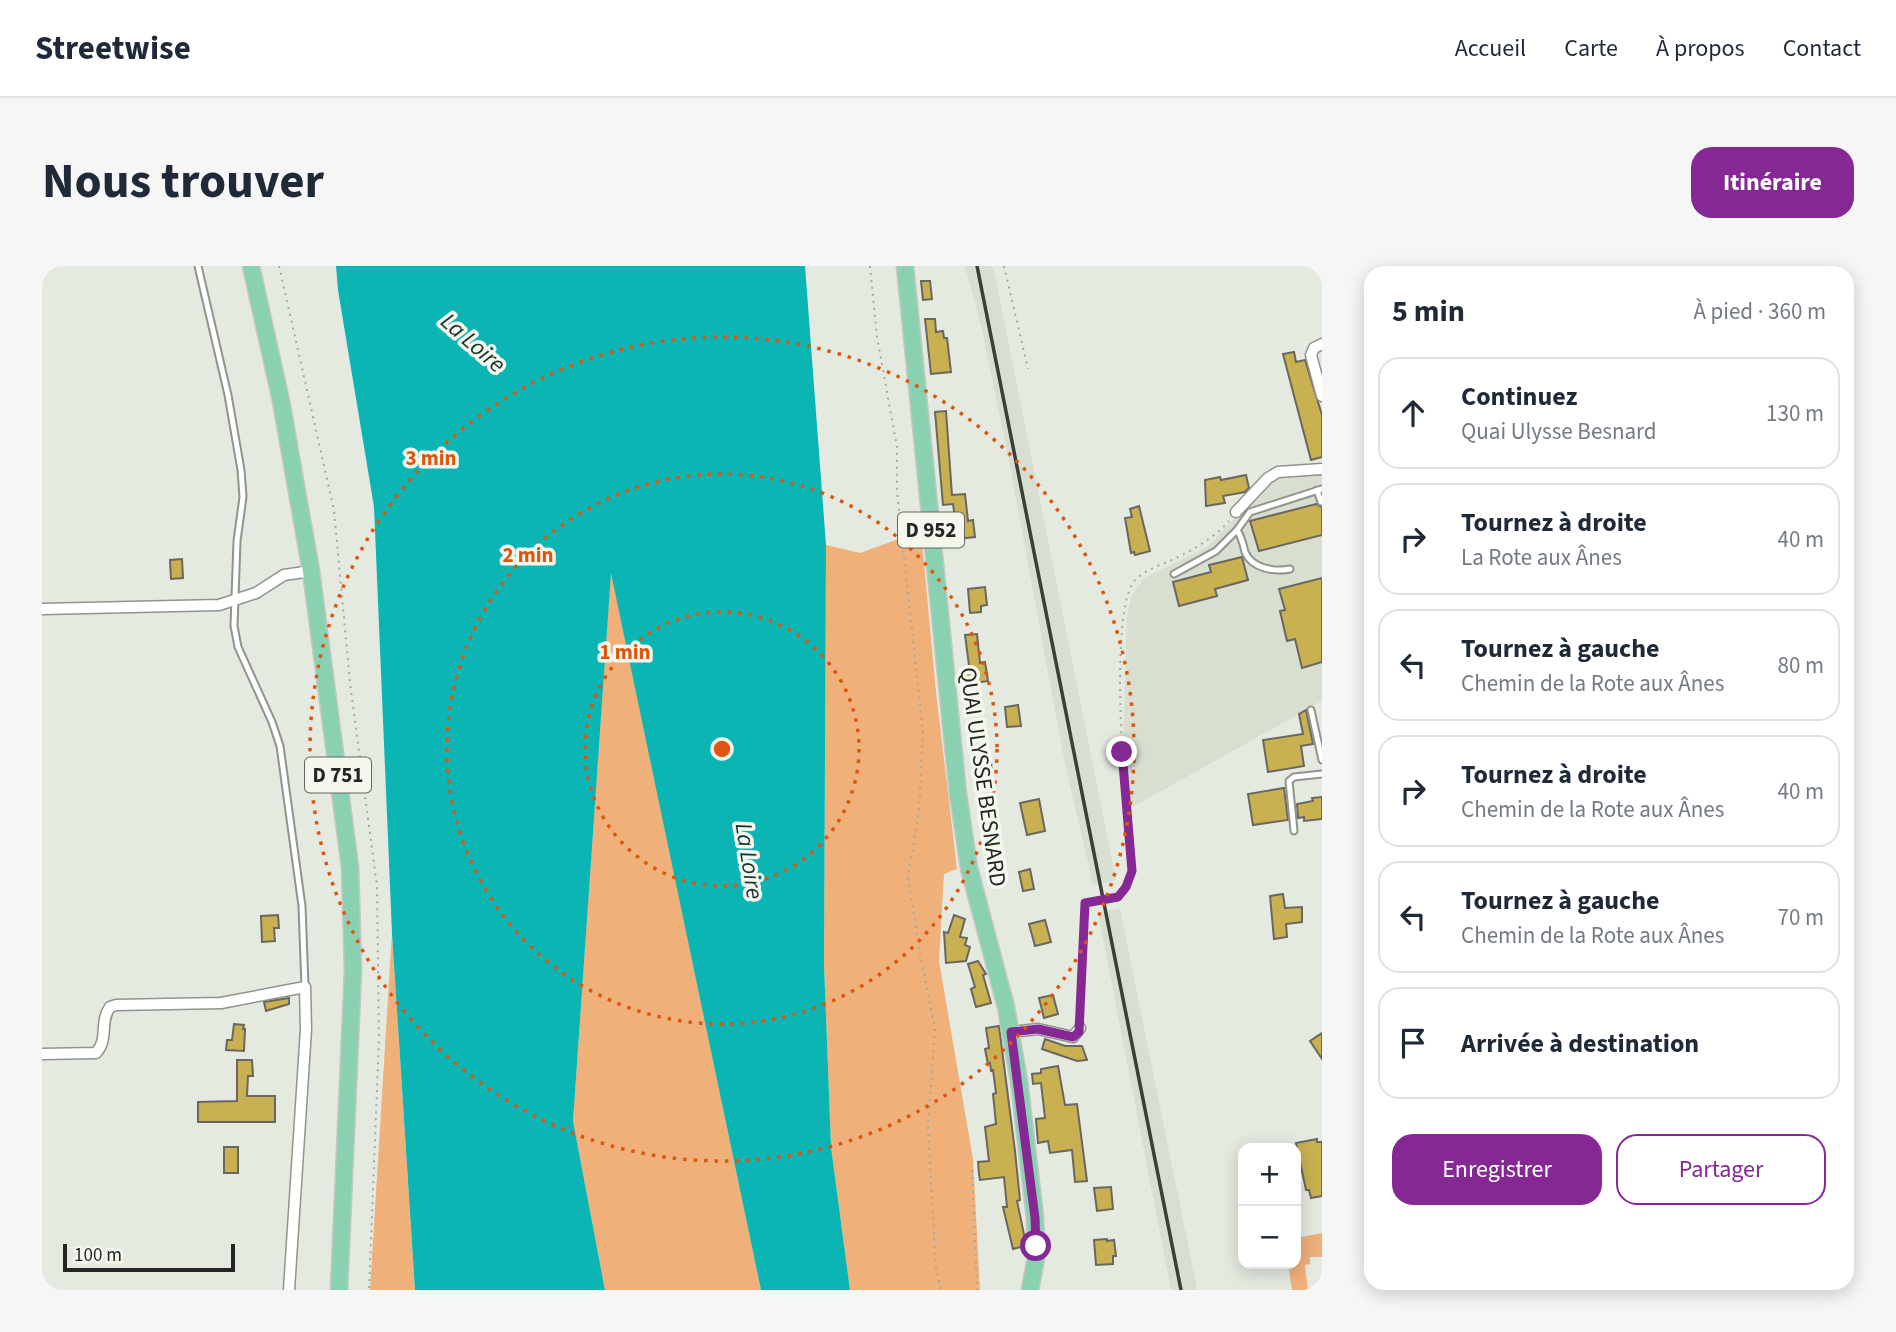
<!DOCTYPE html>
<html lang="fr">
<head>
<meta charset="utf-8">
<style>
  body { margin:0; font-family:"Source Sans 3",sans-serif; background:#f6f6f7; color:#1f2937 }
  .controls { position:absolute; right:21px; bottom:21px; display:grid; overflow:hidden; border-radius:14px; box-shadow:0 4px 18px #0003 }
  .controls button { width:63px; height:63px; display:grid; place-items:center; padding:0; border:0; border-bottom:2px solid #e0e1e3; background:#fff; color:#1f2937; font:35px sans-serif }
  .scale { position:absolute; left:21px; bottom:18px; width:172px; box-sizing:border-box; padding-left:7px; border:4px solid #252623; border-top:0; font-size:19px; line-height:24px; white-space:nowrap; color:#252623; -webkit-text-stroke:5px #f3f7ee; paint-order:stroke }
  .stop { position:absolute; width:21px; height:21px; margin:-16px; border:5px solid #852894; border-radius:50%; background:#fff }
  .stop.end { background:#852894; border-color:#fff; box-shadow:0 2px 7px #0008 }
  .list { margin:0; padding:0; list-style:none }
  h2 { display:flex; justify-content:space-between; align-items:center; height:91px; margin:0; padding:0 28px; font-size:30px }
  h2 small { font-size:23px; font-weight:400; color:#747a83 }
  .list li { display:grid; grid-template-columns:46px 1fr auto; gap:21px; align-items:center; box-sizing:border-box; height:112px; margin:0 14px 14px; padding:0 14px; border:2px solid #e0e1e3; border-radius:21px }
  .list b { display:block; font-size:26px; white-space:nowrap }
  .list p { margin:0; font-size:23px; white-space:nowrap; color:#747a83 }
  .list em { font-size:23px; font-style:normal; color:#747a83 }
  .actions { display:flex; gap:14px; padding:21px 28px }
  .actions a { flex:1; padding:16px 0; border:2px solid #852894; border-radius:21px; text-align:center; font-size:24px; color:#852894 }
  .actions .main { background:#852894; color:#fff }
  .icon { flex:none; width:38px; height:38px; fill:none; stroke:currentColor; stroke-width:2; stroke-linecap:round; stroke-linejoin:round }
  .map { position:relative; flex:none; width:1280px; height:1024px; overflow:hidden; border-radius:21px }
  header { display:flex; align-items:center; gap:42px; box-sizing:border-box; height:98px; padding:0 35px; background:#fff; border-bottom:2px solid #e0e1e3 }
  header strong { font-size:33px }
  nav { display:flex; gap:38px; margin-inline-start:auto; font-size:24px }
  .intro { display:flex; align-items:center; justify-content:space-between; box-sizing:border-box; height:168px; padding:0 42px }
  h1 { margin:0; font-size:49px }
  .button { padding:18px 32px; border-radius:21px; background:#852894; color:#fff; font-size:24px; font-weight:700 }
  main { display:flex; gap:42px; padding:0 42px }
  aside { flex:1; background:#fff; border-radius:21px; box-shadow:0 4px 18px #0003 }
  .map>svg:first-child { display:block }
  .built { fill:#d8dfd0 }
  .green { fill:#efb07a }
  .water { fill:#0bb5b4 }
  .building { fill:#c9b051; stroke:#69675f; stroke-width:2 }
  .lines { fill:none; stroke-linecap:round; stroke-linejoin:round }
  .service-casing { stroke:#90948c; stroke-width:9 }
  .minor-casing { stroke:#90948c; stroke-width:13 }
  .primary-casing { stroke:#c6c7c6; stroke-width:19 }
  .path { stroke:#a4a8a1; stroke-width:2; stroke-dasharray:2 5; stroke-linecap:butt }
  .service { stroke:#fff; stroke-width:5 }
  .minor { stroke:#fff; stroke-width:10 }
  .primary { stroke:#8ad1b2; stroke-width:16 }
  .rail { stroke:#3c3e3a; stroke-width:3.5 }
  .route { stroke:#852894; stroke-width:9 }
  .ring { fill:none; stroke:#de560d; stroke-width:3.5; stroke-dasharray:3.5 7 }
  .labels { text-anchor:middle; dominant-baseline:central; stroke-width:7; stroke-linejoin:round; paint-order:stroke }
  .shield { fill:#f3f7ee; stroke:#636560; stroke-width:2 }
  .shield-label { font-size:21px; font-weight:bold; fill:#252623 }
  .street-label { font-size:23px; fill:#252623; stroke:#f3f7ee }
  .water-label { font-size:24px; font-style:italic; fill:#1a3231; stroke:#f3f7ee }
  .centre { fill:#de560d; stroke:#f3f7ee; stroke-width:3.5 }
  .ring-label { font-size:21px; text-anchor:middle; font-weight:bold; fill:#de560d; stroke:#f3f7ee; stroke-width:7; stroke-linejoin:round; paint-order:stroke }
</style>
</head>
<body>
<header>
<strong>Streetwise</strong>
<nav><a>Accueil</a><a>Carte</a><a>À propos</a><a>Contact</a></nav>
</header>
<div class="intro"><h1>Nous trouver</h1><a class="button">Itinéraire</a></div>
<main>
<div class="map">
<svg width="1280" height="1024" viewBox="0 0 1280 1024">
  <rect width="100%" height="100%" fill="#e5eae1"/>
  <g class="built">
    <path d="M923 0H950L953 9 1074 614 1051 619 1022 493 969 206 940 64Z"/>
    <path d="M1280 209V435L1089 542 1081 477 1085 349 1090 329 1102 312 1165 281 1228 215 1240 211Z"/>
    <path d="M1078 642 1155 1024H1129L1056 647Z"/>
  </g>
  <g class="green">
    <path d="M879 265 894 426 915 603 902 608 897 695 931 893 938 1024H808L789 881 782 697 784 279 818 287Z"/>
    <path d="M569 303 719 1024H563L531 855Z"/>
    <path d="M350 667 373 1024H328Z"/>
    <path d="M1280 967V991H1268V998L1263 999 1266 1024H1250L1246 998H1254V972Z"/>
  </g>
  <path class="water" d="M294 0H763L784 279 782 697 789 881 808 1024H719L569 307 531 855 563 1024H373L350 667 332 241 296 24Z"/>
  <g class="building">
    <path d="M879 15H888L890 33 881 34Z"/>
    <path d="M883 53H893L894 66 901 65 902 72H905L909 106 889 108Z"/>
    <path d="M1252 86 1254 96 1263 94 1280 149V191L1269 194 1241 88Z"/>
    <path d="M904 145 910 229 923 228 926 255 931 254 933 271 916 273 911 238 901 239 893 146Z"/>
    <path d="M1204 209 1207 222 1203 226 1181 230 1183 237 1164 240 1163 214 1178 211 1179 214Z"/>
    <path d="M1274 238 1280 241V269L1217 285 1208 255Z"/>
    <path d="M1097 240 1108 285 1093 289 1092 286 1089 287 1083 252 1090 251 1088 243Z"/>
    <path d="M1200 291 1206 314 1173 323 1175 330 1137 340 1131 316 1169 306 1167 299Z"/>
    <path d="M140 293 141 312 129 313 128 294Z"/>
    <path d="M1280 312V396L1260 402 1253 373 1245 375 1238 345 1243 344 1237 323Z"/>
    <path d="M943 321 945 339 939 340V346L928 347 926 323Z"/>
    <path d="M935 368 938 397 943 396 946 415 933 417 935 424 923 427 921 408 928 407 923 369Z"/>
    <path d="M976 439 979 460 965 461 963 441Z"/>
    <path d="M1264 444 1271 478 1259 480 1262 500 1226 506 1221 474 1261 468 1257 448Z"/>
    <path d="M949 496 950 509 936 512 934 497Z"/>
    <path d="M1242 522 1246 554 1211 559 1206 528Z"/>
    <path d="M1280 531V553L1262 555V551L1256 552 1255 538 1271 535 1270 532Z"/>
    <path d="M997 533 1003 565 985 569 978 537Z"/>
    <path d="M988 603 992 623 981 625 977 606Z"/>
    <path d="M1241 628 1243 642 1260 641V656L1244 658 1245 671 1232 673 1228 630Z"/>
    <path d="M236 649 237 662H232L233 675 220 676 219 650Z"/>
    <path d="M912 649 923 653 918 671 925 672 923 679 928 681 924 695 904 697 902 666 906 667Z"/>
    <path d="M1003 654 1009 676 993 680 987 658Z"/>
    <path d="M936 695 944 708 941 709 949 737 934 741 929 723 933 721 926 698Z"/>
    <path d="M1011 729 1016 748 1002 752 997 732Z"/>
    <path d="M247 732V738L224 745 222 736Z"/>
    <path d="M192 758 202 759 201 763H203L202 785 184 784 185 774H190Z"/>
    <path d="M957 760 973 885 978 934 975 935 983 973V980L971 983 961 941H965L962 911 938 914 937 908 936 896 947 895 943 861 954 858 951 828 954 827 951 804 949 805 948 797 946 798 943 783 947 782 944 762Z"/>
    <path d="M1280 767V793L1268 775Z"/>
    <path d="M1003 773 1023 780H1040L1045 794 1035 795 1000 783Z"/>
    <path d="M195 794H210L211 810H206L205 830H233V856H156V836L195 835Z"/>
    <path d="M1016 800 1023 839 1035 838 1045 915 1033 916 1030 884 1008 887 1006 875 996 877 994 853 1003 852 999 817 991 818 990 808 999 807V803Z"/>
    <path d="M1275 873V876H1280V930L1269 932 1267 924H1264L1254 877Z"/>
    <rect x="182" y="881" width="14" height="26"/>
    <path d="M1069 921 1071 943 1055 945 1052 922Z"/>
    <path d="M1065 973V975L1072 974 1074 990H1071V998L1054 999 1052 974Z"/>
  </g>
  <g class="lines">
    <g class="service-casing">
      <g id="service">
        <path d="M156 0 186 129 199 204 201 231 195 275 192 360 196 381 230 456 238 480 260 640 263 721"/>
        <path d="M1275 224 1279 236"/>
        <path d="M1248 303C1233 306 1210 303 1203 286 1201 278 1200 272 1195 264L1208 246 1280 223"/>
        <path d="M1132 308 1174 285 1195 264"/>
        <path d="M1269 444 1280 494"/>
        <path d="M1252 565 1247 515 1252 511 1280 508"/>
      </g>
    </g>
    <g class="minor-casing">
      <g id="minor">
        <path d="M1280 78 1272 82 1269 89 1280 130"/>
        <path d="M1194 246 1226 212 1236 206 1280 203"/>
        <path d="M0 343 177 339 214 327 242 309 269 305"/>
        <path d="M969 766 996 763 1031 771 1038 762"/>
        <path d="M0 788 54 787C67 773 57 756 68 741L74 739 179 737 263 721 264 763 247 1024"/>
      </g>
    </g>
    <g class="primary-casing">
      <g id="primary">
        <path d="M209 0 239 135 269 305 308 601 311 704 297 1024"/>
        <path d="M863 0 916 528 927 602 964 741 977 815 993 952 994 992 988 1024"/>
      </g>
    </g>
    <g class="path">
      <path d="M237 0 292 244 308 417 335 620 337 773 327 1024"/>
      <path d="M828 0 835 71 855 181V226L881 466 877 546 866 610 878 688 893 763 886 862 894 1003 899 1024"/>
      <path d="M962 0 986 103"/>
      <path d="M1038 750 1037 721 1043 637 1076 631 1084 621 1090 605C1084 559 1065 344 1093 314 1103 304 1118 299 1130 294 1151 284 1172 272 1187 255"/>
      <path d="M930 904 935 1024"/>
    </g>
    <use href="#service" class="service"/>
    <use href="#minor" class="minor"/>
    <use href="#primary" class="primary"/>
    <path class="rail" d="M935 0 1139 1024"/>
  </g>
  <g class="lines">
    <path class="route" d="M994 980 993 952 969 766 996 763 1031 771 1037 766 1043 637 1076 631 1084 621 1090 605 1080 486"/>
  </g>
  <g class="ring">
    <circle cx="680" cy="483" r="137"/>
    <circle cx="680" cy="483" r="275"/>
    <circle cx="680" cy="483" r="412"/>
  </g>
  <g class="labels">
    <g class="shield">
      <rect x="856" y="246.5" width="66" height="35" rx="5"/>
      <rect x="263" y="491.5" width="66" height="35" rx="5"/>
    </g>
    <g class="shield-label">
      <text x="889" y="264">D 952</text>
      <text x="296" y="509">D 751</text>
    </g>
    <g class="street-label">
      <text transform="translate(941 511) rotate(82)">QUAI ULYSSE BESNARD</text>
    </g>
    <g class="water-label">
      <text transform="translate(431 77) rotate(41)">La Loire</text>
      <text transform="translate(707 595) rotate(81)">La Loire</text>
    </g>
  </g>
  <circle cx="680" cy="483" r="10" class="centre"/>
  <g class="ring-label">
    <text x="389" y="199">3 min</text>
    <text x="486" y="296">2 min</text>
    <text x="583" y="393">1 min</text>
  </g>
</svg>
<div class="controls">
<button>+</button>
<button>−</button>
</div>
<div class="scale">100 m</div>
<div class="stop" style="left:994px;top:980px"></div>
<div class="stop end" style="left:1080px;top:486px"></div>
</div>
<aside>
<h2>5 min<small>À pied · 360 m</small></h2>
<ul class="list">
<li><svg class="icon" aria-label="ahead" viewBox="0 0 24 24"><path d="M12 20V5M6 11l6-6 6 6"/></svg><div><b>Continuez</b><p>Quai Ulysse Besnard</p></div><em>130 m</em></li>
<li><svg class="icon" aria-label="right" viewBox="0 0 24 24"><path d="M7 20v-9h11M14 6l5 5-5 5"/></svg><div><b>Tournez à droite</b><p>La Rote aux Ânes</p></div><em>40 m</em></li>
<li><svg class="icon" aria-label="left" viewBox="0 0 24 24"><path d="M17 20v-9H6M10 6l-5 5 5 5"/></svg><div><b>Tournez à gauche</b><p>Chemin de la Rote aux Ânes</p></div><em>80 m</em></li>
<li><svg class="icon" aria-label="right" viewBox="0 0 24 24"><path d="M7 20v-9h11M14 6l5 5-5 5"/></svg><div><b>Tournez à droite</b><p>Chemin de la Rote aux Ânes</p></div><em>40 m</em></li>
<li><svg class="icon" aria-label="left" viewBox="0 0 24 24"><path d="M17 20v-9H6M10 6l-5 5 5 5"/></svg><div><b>Tournez à gauche</b><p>Chemin de la Rote aux Ânes</p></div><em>70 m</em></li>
<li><svg class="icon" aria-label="arrive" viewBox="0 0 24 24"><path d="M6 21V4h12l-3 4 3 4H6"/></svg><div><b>Arrivée à destination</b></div></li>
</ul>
<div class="actions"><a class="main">Enregistrer</a><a>Partager</a></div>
</aside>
</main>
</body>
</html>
